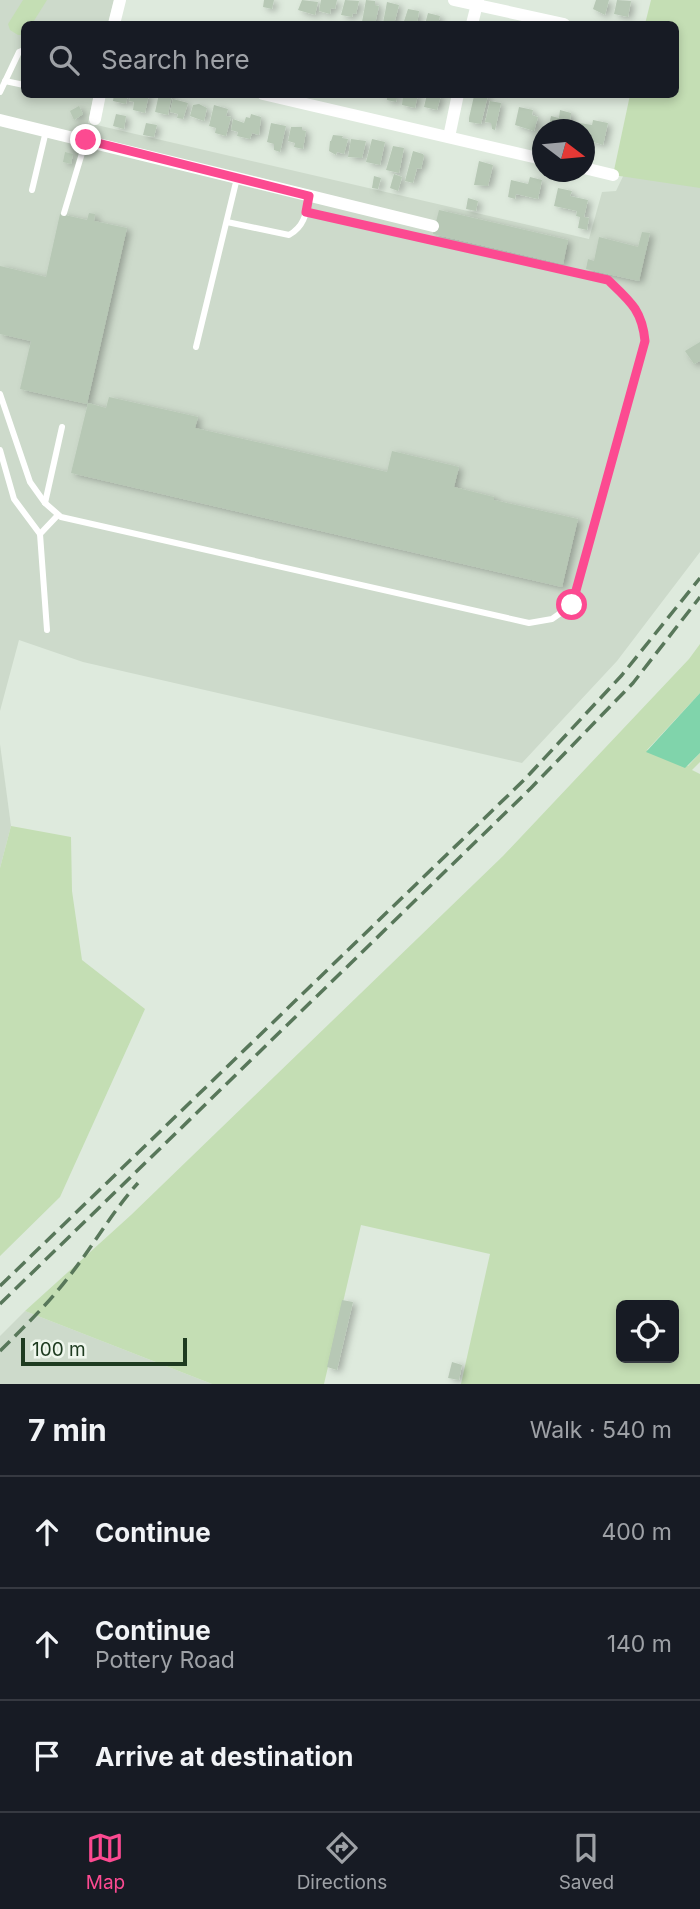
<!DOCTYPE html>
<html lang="en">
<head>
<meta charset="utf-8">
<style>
  body { margin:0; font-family:Inter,sans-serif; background:#242831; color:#f1f3f6 }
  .controls { position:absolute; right:21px; bottom:21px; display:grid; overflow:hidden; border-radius:10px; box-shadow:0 4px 10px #0003 }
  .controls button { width:63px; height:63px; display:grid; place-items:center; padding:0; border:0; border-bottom:2px solid #363941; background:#171b24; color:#f1f3f6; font:35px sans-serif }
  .compass { position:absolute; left:532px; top:119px; width:63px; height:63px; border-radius:50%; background:#171b24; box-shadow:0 4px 10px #0003; rotate:106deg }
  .scale { position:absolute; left:21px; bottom:18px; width:166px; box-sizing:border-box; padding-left:7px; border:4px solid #1e3b20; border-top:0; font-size:19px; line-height:24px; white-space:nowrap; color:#1e3b20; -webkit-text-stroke:5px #eff7ee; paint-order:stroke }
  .stop { position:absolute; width:21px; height:21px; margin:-16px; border:5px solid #fc4a91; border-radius:50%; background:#fff }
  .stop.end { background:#fc4a91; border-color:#fff; box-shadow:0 2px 7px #0008 }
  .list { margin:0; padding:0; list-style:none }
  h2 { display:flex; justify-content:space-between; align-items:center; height:91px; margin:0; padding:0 28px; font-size:30px }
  h2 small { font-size:23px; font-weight:400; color:#9ea1a6 }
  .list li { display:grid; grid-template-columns:46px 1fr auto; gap:21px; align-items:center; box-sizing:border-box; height:112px; padding:0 28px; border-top:2px solid #363941 }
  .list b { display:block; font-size:26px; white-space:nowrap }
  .list p { margin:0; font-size:23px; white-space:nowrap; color:#9ea1a6 }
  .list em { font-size:23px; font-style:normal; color:#9ea1a6 }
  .icon { flex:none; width:38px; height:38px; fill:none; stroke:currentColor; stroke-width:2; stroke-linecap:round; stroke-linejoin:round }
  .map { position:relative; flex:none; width:700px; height:1384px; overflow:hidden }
  .search { position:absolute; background:#171b24; box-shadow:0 4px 10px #0003; left:21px; right:21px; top:21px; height:77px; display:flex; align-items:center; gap:18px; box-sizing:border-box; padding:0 24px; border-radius:10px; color:#9ea1a6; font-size:26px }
  .sheet { height:427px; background:#171b24 }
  nav { display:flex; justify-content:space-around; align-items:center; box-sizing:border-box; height:98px; border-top:2px solid #363941; background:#171b24; font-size:19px; color:#9ea1a6 }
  nav a { display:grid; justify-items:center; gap:4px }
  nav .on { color:#fc4a91 }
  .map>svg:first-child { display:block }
  .built { fill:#cddacb }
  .green { fill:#c4deb4; fill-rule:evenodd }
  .water { fill:#80d4ab }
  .building { fill:#b7c8b5; filter:url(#shadow) }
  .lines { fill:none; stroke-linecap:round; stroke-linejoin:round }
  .service { stroke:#fff; stroke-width:6 }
  .minor { stroke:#fff; stroke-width:12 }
  .rail { stroke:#58775a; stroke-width:3.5; stroke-dasharray:14 7; stroke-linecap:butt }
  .route { stroke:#fc4a91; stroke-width:9 }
</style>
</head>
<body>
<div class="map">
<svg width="700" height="1384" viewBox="0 0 700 1384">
  <defs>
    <filter id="shadow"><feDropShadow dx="4" dy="2.5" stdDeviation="3.5" flood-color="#0004"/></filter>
  </defs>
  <rect width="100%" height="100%" fill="#deeadd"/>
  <g class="built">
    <path d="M0 0H114L108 24H24V94L94 95 88 123 589 239 602 192 616 191 628 166 700 183V552L617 661 522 763 83 662 19 640 0 711Z"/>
    <path d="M0 744 11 826 0 868Z"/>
    <path d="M25 1311 212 1384H0V1336Z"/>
  </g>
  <g class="green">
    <path d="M23 0H47L32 24H24V35H18L10 30 8 24Z"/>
    <path d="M651 0H700V188L613 175 630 95 676 94V24H645Z"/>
    <path d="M700 644V693L647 750 688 766 700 753V762L692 770 700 774V1384H461L490 1254 361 1225 324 1384H212L25 1311 131 1215 503 856 689 659ZM621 1305H674V1358H621Z"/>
    <path d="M11 826 71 837 72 891 82 960 145 1009 60 1197 0 1256V868Z"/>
  </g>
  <path class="water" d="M700 693V753L685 768 646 752Z"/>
  <g class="building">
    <path d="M264 0H274L272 9 263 7Z"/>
    <path d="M302 0 318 2 315 15 298 10Z"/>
    <path d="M321 0H337L335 9 331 8 330 14 319 11Z"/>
    <path d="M345 0 359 1 356 14 353 13 352 17 341 15Z"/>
    <path d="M366 0 375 1V5L379 6 375 24 362 22Z"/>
    <path d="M596 0H609L605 15 593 9Z"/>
    <path d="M617 0 631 1 628 17 614 14Z"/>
    <path d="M387 2 399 5 394 24 383 23Z"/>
    <path d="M408 9 419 11 417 24H403Z"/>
    <path d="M428 13 440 16 438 24H425Z"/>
    <path d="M114 94H128L126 104 113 101Z"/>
    <path d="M131 94H149L145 113 133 110 134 102 129 101Z"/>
    <path d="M159 94H172L168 115 155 112Z"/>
    <path d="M380 94H398L396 102 387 100V97Z"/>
    <path d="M403 94H418L415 108 402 105Z"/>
    <path d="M427 94 441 95 437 110 424 107Z"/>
    <path d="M477 94 488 95 481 124 469 122V118L474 96Z"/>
    <path d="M173 99 188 103 183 119 177 118 178 114 170 112Z"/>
    <path d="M490 101 501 103 495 130 492 129 491 123 485 122Z"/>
    <path d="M199 104 207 108 204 121 190 116 193 105Z"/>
    <path d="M214 105 228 109 226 116 231 117 226 136 215 133 216 128 209 126Z"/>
    <path d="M79 106 83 114 74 120 70 111Z"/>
    <path d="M519 107 533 110 532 115 538 117 534 131 515 125Z"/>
    <path d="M560 110 571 113 570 120 574 121 572 130H548L551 116 559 118Z"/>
    <path d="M116 114 126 116 124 129 113 126Z"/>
    <path d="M251 114 261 117 259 135 252 133 250 139 237 136 238 132 231 130 233 119 244 123 246 117 250 118Z"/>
    <path d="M593 120 608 123 603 145 584 139V130H579L580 123 592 125Z"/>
    <path d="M146 123 157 125 154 137 143 135Z"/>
    <path d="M271 123 286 126 280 152 274 150V144L267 142Z"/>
    <path d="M291 127H302V130L306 131 303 149 294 147 295 143 288 141Z"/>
    <path d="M333 135 343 136 342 138 348 139 344 154 337 152 336 155 329 151 330 141H331Z"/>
    <path d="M351 139 366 141 362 158 348 157Z"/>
    <path d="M372 139 385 142 380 165 366 162Z"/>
    <path d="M393 146 404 148 399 173 386 170Z"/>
    <path d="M413 151 423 154 424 156 421 169 417 168 413 183 405 181Z"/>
    <path d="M65 152 73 154 71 164 63 162Z"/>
    <path d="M479 161 493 165 488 186 474 185Z"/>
    <path d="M394 174 402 177 398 191 390 188Z"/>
    <path d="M374 176 381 178 378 189 372 188Z"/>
    <path d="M530 177 542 180 538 199 516 194 515 199 508 197 511 180 528 184Z"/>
    <path d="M558 188 572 191 570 196 588 200 584 217 589 218 587 230 578 228 580 217 576 216 577 211 554 206Z"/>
    <path d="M468 198 478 201 476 211 466 209Z"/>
    <path d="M439 210 568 240 563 264 433 234Z"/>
    <path d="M89 213 95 214 94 221 127 228 87 404 20 389 31 341 0 334V266L46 277 60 214 87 220Z"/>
    <path d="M642 232 650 233 639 281 586 269 588 259 594 261 599 237 638 247Z"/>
    <path d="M700 342V361L694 364 685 351Z"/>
    <path d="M109 397 198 417 195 428 387 472 392 451 459 467 454 487 494 497V500L578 519 562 587 71 473 88 403 106 408Z"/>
    <path d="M342 1300 353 1302 337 1370 327 1367Z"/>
    <path d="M452 1362 462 1365 459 1380 448 1378Z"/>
  </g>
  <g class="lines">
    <g class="service">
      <path d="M5 81 24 85"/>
      <path d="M0 92 19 52 24 50"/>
      <path d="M67 94H70"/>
      <path d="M32 190 46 131"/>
      <path d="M64 213 86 140"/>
      <path d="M227 222 289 235C305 226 306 213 309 196"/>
      <path d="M196 347 237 178"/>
      <path d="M0 394 30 482 45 503 61 517 529 623 552 619 572 605 645 341C642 310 630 301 608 280L306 212"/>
      <path d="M0 450 14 499 40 534 58 515"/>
      <path d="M45 503 62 427"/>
      <path d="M40 534 47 630"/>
    </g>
    <g class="minor">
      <path d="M454 0 564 24"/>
      <path d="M114 24 120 0"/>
      <path d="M472 24 478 0"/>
      <path d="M263 94 542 159"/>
      <path d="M95 119 100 94"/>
      <path d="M0 120 433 226"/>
      <path d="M449 137 458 94"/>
      <path d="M584 168 613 175"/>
    </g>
    <g class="rail">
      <path d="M0 1286 524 780 622 675 700 578"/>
      <path d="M0 1304 531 788 633 683 700 597"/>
      <path d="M0 1351C23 1328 47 1305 67 1279 92 1248 111 1213 138 1183"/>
    </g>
  </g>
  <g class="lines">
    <path class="route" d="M86 140 309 196 306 212 608 280C630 301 642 310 645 341L572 605"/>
  </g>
</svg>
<div class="controls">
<button><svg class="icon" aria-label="locate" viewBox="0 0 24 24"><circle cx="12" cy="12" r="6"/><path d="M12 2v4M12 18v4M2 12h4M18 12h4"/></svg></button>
</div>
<svg class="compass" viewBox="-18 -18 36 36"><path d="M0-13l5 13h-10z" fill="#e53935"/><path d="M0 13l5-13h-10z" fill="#9ea1a6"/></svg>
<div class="scale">100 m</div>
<div class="stop" style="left:572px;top:605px"></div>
<div class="stop end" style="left:86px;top:140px"></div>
<div class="search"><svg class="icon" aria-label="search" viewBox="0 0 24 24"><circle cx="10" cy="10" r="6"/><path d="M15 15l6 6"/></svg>Search here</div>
</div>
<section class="sheet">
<h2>7 min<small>Walk · 540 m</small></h2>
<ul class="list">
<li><svg class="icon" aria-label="ahead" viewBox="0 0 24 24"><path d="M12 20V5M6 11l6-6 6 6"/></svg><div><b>Continue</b></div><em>400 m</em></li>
<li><svg class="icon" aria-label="ahead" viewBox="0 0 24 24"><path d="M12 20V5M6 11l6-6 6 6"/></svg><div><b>Continue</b><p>Pottery Road</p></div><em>140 m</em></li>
<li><svg class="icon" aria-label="arrive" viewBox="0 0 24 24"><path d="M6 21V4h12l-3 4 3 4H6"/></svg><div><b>Arrive at destination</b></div></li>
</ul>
</section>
<nav>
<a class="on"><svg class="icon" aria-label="map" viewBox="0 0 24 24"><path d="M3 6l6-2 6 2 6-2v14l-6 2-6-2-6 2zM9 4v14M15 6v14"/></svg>Map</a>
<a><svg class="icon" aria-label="directions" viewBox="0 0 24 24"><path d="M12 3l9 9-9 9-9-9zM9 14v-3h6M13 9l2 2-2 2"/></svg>Directions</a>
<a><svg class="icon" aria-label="saved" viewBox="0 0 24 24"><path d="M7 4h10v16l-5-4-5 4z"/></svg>Saved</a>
</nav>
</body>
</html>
